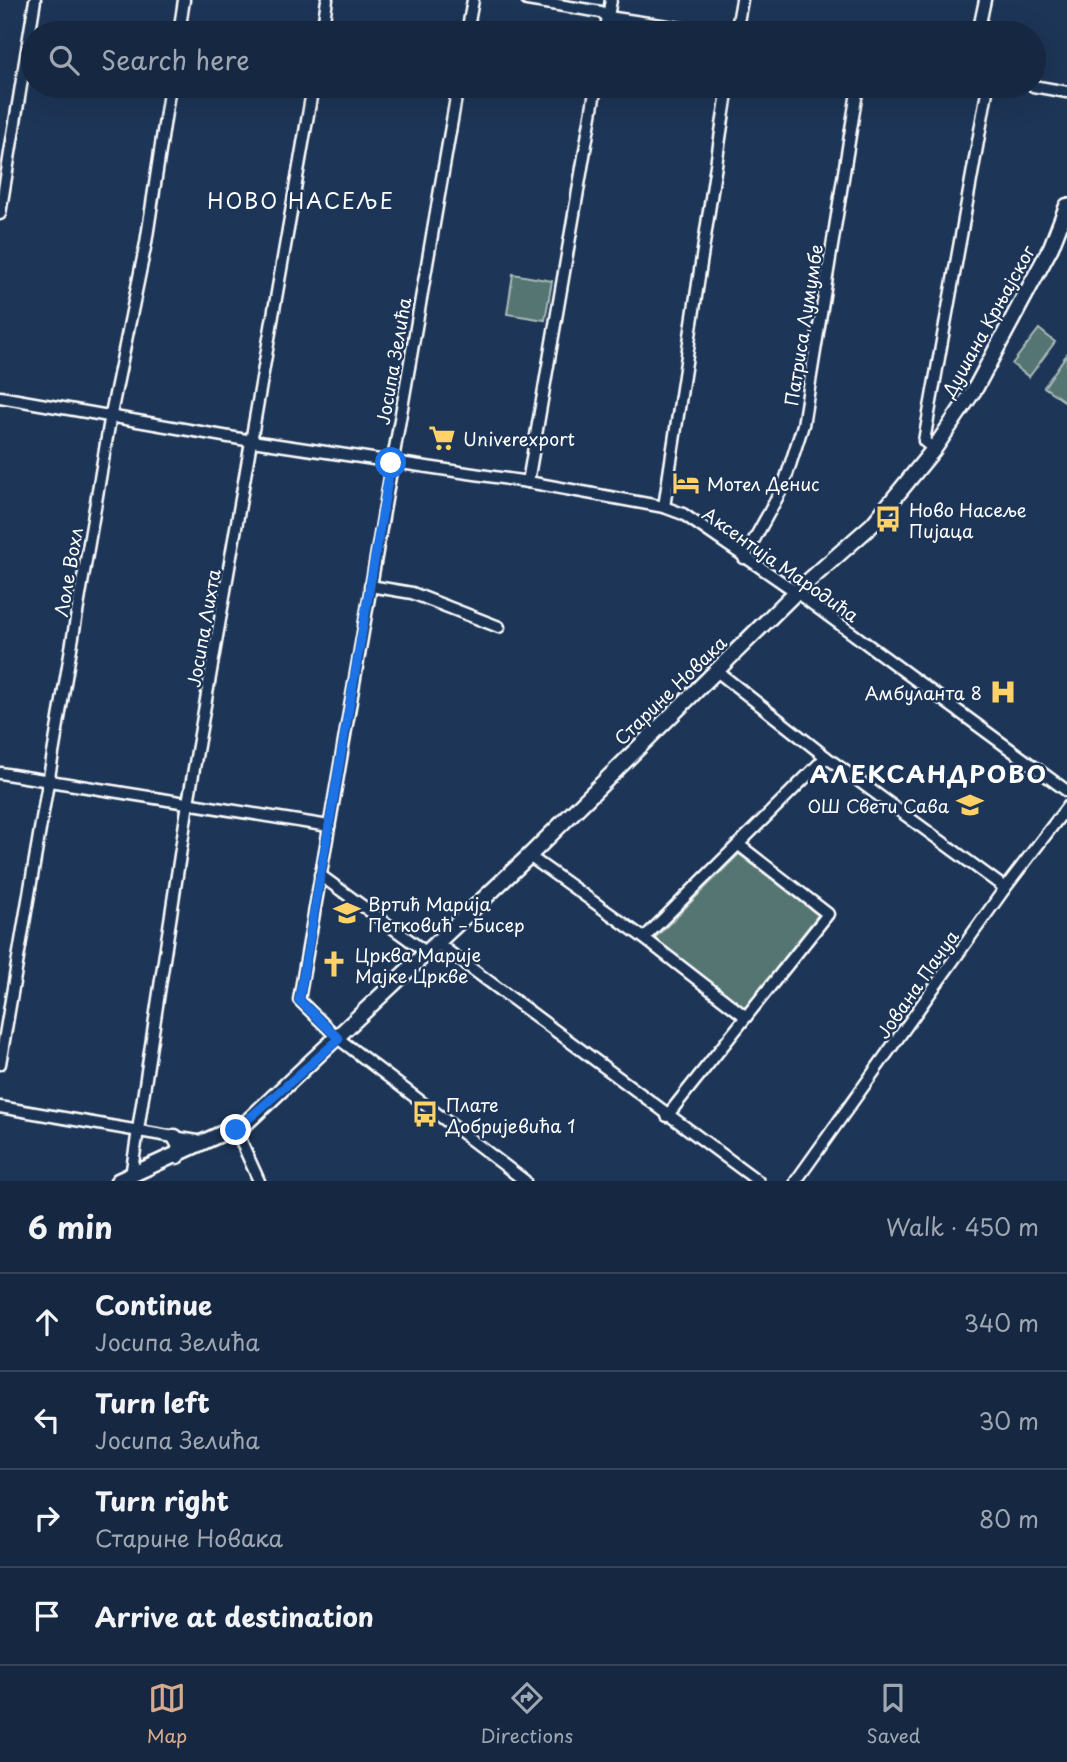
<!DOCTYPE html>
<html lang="en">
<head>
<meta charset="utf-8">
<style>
  body { margin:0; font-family:"Playpen Sans",sans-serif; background:#1f3048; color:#f1f3f6 }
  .stop { position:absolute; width:21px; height:21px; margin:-16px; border:5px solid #1a73e8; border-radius:50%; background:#fff }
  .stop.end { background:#1a73e8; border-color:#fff; box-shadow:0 2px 7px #0008 }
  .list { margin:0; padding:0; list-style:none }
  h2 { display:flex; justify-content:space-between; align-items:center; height:91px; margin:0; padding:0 28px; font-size:30px }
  h2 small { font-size:23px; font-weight:400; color:#9ea6b1 }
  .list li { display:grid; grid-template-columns:46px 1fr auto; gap:21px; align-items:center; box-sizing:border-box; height:98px; padding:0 28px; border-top:2px solid #35445a }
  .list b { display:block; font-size:26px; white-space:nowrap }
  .list p { margin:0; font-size:23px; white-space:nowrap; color:#9ea6b1 }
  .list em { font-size:23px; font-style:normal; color:#9ea6b1 }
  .icon { flex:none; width:38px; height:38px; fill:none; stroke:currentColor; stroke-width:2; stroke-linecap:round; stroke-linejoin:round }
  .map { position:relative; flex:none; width:1067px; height:1181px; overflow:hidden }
  .search { position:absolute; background:#162841; box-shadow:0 7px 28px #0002; left:21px; right:21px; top:21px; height:77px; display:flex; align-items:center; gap:18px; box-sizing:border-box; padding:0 24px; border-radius:38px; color:#9ea6b1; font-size:26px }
  .sheet { height:483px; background:#162841 }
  nav { display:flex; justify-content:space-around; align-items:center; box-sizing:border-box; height:98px; border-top:2px solid #35445a; background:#162841; font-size:19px; color:#9ea6b1 }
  nav a { display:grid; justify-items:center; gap:4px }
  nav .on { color:#d6ab8b }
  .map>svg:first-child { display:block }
  .green { fill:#557472; stroke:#aabab8; stroke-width:2 }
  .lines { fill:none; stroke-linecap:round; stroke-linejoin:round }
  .street-casing { stroke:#fff; stroke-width:15 }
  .secondary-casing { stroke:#fff; stroke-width:19 }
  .street { stroke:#1d3557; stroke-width:10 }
  .secondary { stroke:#1d3557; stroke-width:14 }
  .route { stroke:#1a73e8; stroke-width:9 }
  .labels { text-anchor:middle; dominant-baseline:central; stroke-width:5; stroke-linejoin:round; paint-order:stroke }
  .street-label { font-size:18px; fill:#fff; stroke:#1d3557 }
  .poi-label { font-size:18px; fill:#fff; stroke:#1d3557; text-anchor:start }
  .quarter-label { font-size:21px; letter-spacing:2px; fill:#fff; stroke:#1d3557 }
  .district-label { font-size:24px; font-weight:bold; letter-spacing:2px; fill:#fff; stroke:#1d3557 }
</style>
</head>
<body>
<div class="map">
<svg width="1067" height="1181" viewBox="0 0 1067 1181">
  <rect width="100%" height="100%" fill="#1d3557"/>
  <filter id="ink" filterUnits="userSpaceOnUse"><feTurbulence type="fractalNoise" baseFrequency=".0143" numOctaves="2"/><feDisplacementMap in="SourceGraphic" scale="14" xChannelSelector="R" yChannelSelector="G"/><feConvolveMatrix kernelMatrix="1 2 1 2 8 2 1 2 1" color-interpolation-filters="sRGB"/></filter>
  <g filter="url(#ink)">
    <g class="green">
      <path d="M513 274 552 281 545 320 507 314Z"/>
      <path d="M1039 329 1055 342 1029 377 1012 364Z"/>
      <path d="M1067 354V403L1044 387Z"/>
      <path d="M739 854 818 915 744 1009 654 939Z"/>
    </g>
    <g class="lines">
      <g class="street-casing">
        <g id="street">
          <path d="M527 0 601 12 608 17 714 33"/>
          <path d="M179 33 184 0"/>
          <path d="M322 33 327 0"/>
          <path d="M467 33 473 0"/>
          <path d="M605 33 611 0"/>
          <path d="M736 33 742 0"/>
          <path d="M978 33 985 0"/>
          <path d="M458 86 299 1000 339 1039 525 1181"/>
          <path d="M1033 86 1067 92"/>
          <path d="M0 214 35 0"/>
          <path d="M0 397 252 441 528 482 664 507 683 514 796 592 1067 791"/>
          <path d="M934 449 924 441 988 86"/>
          <path d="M528 482 596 86"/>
          <path d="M664 507 728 86"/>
          <path d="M744 558 783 487 803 425 858 86"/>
          <path d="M370 586 412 593 499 627"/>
          <path d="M718 672 826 757 1005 888"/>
          <path d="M0 773 329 826"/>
          <path d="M529 856 644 938 746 1017"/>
          <path d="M320 875 427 953"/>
          <path d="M644 938 826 757"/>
          <path d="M437 943 758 1181"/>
          <path d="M0 1064 111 414 146 243 170 86"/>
          <path d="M0 1107 203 1142"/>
          <path d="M667 1116 828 914 739 845"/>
          <path d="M236 1130 259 1181"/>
          <path d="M131 1176 188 803 313 86"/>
          <path d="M796 1181 1005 888 1067 807"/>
        </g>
      </g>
      <g class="secondary-casing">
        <g id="secondary">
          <path d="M175 1137 180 1146 177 1156"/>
          <path d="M118 1181 247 1122 529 856 796 592 873 524 934 449 976 387 1051 247 1067 206"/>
        </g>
      </g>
      <use href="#street" class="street"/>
      <use href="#secondary" class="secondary"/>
    </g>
  </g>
  <g class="lines" filter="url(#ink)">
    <path class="route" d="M236 1130 339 1039 299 1000 391 463"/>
  </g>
  <defs>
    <g id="supermarket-bare" transform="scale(2.1)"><path d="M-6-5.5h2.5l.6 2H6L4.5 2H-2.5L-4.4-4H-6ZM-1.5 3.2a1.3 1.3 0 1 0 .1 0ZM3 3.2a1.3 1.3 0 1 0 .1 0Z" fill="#ffd166" stroke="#1d3557" stroke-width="2.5" paint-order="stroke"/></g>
    <g id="hotel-bare" transform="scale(2.1)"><path d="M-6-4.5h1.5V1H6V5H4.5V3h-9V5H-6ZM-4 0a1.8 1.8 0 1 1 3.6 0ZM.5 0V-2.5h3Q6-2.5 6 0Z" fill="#ffd166" stroke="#1d3557" stroke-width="2.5" paint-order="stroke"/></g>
    <g id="bus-bare" transform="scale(2.1)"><path d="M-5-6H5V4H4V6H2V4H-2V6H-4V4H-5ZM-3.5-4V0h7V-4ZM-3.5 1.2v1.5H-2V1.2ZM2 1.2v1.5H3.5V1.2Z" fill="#ffd166" stroke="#1d3557" stroke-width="2.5" paint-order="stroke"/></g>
    <g id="hospital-bare" transform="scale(2.1)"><path d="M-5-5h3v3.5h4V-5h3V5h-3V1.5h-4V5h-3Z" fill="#ffd166" stroke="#1d3557" stroke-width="2.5" paint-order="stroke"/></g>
    <g id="school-bare" transform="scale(2.1)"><path d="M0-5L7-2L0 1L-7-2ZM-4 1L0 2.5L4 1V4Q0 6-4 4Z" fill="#ffd166" stroke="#1d3557" stroke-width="2.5" paint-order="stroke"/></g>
    <g id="church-bare" transform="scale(2.1)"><path d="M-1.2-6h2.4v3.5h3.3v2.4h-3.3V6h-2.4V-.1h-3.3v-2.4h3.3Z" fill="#ffd166" stroke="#1d3557" stroke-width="2.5" paint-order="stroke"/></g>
  </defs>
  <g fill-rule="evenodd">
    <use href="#supermarket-bare" x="442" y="438"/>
    <use href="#hotel-bare" x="686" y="483"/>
    <use href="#bus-bare" x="888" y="519"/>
    <use href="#hospital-bare" x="1003" y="692"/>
    <use href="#school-bare" x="970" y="805"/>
    <use href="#school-bare" x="347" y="913"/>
    <use href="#church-bare" x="334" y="964"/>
    <use href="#bus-bare" x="425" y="1114"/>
  </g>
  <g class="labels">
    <g class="street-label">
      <text transform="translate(988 321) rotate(-61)">Душана Крњајског</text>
      <text transform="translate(803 325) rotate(-81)">Патриса Лумумбе</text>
      <text transform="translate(393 361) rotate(-80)">Јосипа Зелића</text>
      <text transform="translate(781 564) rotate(35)">Аксентија Мародића</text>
      <text transform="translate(68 572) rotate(-80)">Лоле Вохл</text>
      <text transform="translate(203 628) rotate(-80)">Јосипа Лихта</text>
      <text transform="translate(670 690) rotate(-44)">Старине Новака</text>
      <text transform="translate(917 984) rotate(-55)">Јована Пачуа</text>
    </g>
    <g class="poi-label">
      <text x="463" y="438">Univerexport</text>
      <text x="707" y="483">Мотел Денис</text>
      <text x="909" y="509">Ново Насеље<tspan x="909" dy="21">Пијаца</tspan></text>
      <text x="982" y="692" text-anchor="end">Амбуланта 8</text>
      <text x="949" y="805" text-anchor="end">ОШ Свети Сава</text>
      <text x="368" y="903">Вртић Марија<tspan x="368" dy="21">Петковић – Бисер</tspan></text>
      <text x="355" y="954">Црква Марије<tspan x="355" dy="21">Мајке Цркве</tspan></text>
      <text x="446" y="1104">Плате<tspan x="446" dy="21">Добријевића 1</tspan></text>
    </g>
    <g class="quarter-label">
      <text x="301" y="200">НОВО НАСЕЉЕ</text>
    </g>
    <g class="district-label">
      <text x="929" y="773">АЛЕКСАНДРОВО</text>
    </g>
  </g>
</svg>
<div class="stop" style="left:391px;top:463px"></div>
<div class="stop end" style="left:236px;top:1130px"></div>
<div class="search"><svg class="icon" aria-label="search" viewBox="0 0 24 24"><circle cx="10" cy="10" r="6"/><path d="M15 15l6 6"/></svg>Search here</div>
</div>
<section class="sheet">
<h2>6 min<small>Walk · 450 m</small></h2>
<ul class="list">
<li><svg class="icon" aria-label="ahead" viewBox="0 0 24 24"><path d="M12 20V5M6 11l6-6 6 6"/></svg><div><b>Continue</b><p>Јосипа Зелића</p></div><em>340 m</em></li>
<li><svg class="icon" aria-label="left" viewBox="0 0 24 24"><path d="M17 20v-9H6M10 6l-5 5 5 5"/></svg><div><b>Turn left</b><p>Јосипа Зелића</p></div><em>30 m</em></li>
<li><svg class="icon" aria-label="right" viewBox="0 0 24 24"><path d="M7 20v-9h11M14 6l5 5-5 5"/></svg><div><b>Turn right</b><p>Старине Новака</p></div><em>80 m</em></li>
<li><svg class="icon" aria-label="arrive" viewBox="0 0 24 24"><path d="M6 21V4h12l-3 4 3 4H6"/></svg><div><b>Arrive at destination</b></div></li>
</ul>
</section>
<nav>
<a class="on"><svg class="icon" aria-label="map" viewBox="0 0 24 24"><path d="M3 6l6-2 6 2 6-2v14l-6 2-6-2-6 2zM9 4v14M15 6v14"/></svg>Map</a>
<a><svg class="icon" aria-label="directions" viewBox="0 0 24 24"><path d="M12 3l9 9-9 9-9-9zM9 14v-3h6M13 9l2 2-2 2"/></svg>Directions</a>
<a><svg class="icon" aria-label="saved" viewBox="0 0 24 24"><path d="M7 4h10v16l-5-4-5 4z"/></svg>Saved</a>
</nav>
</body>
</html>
